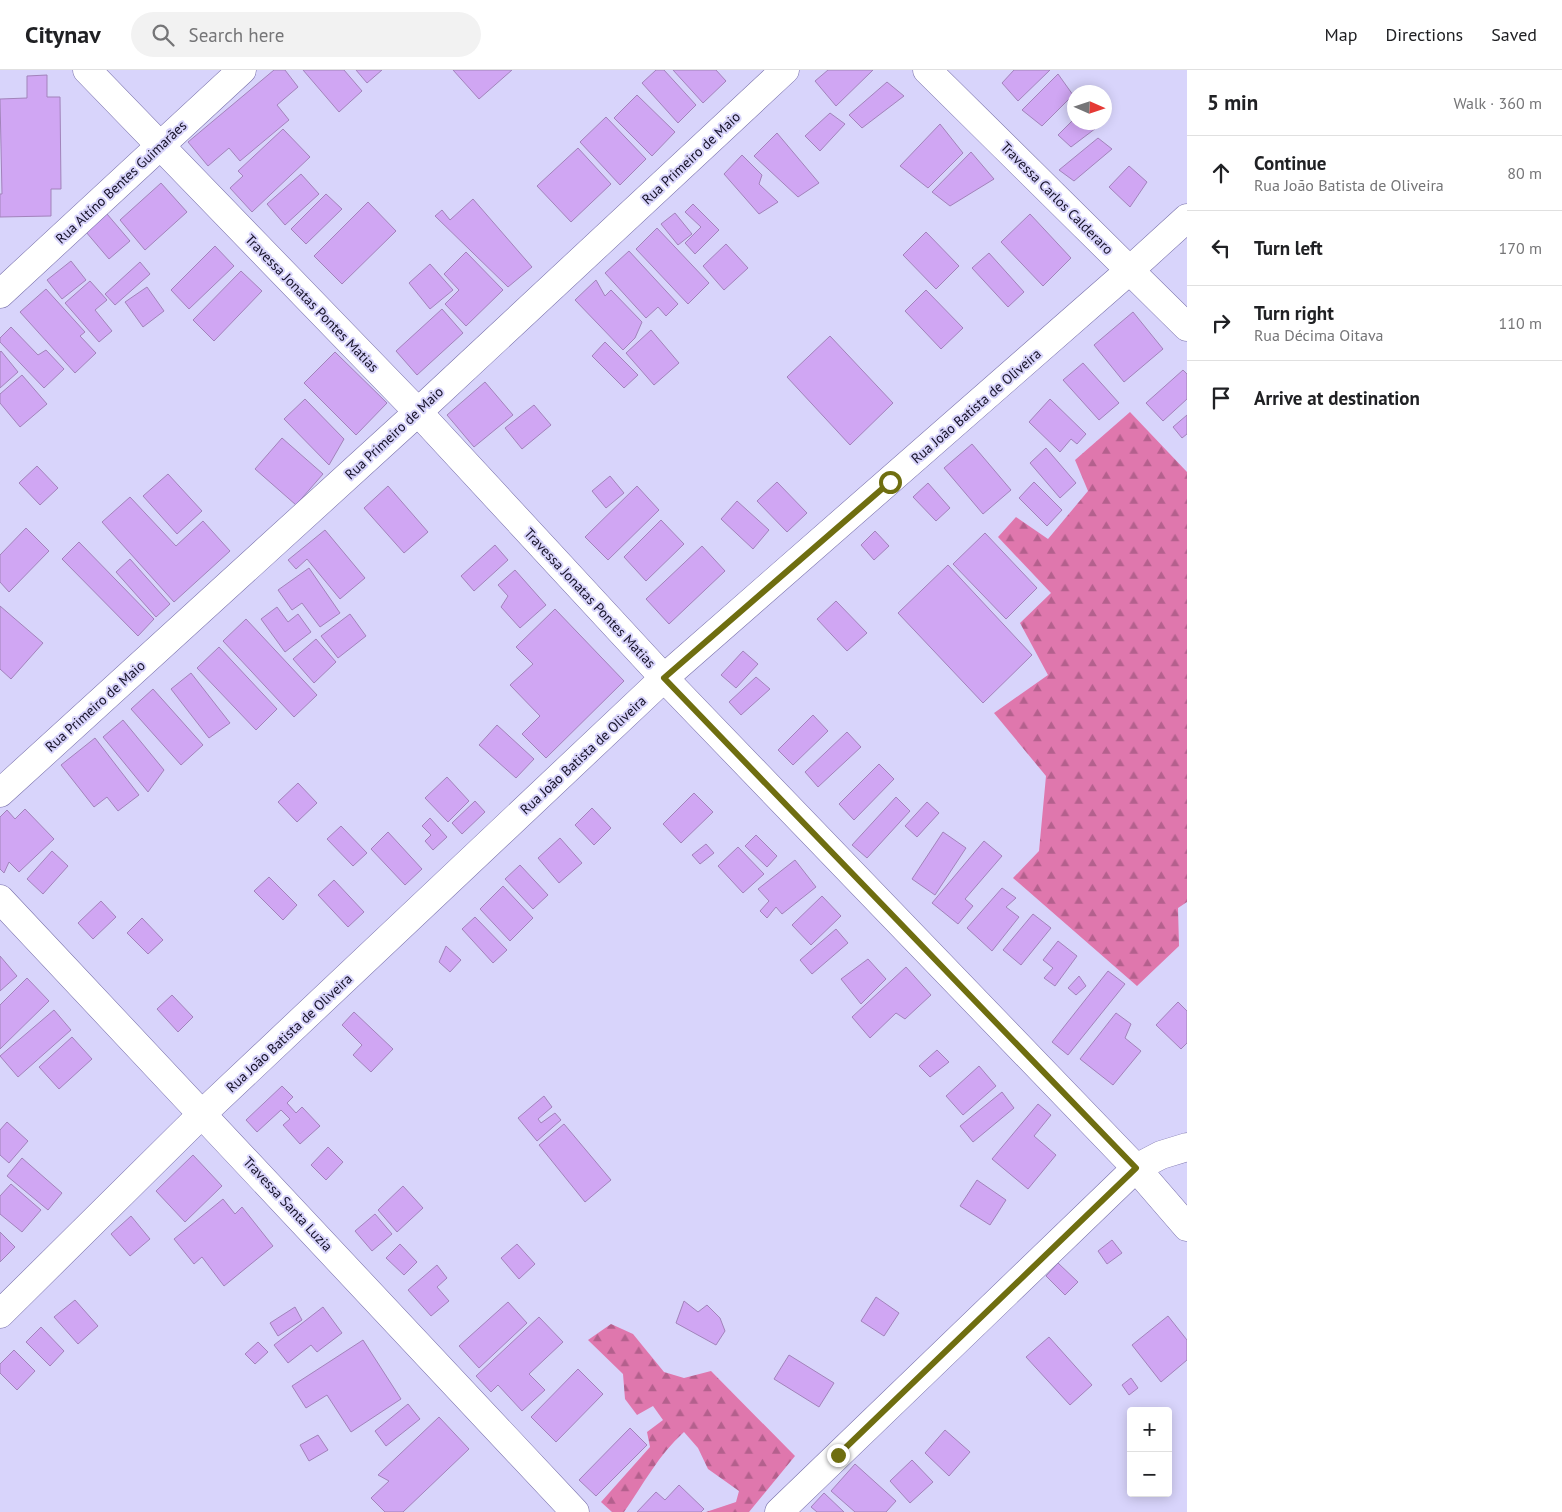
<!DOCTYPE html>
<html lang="en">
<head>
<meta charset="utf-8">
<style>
  body { margin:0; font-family:"PT Sans",sans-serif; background:#f2f2f2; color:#202124 }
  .controls { position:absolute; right:15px; bottom:15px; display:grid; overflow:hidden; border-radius:5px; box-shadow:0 2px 12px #0003 }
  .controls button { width:45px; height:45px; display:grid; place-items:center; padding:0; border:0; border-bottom:1px solid #e0e0e0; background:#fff; color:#202124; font:25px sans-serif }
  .compass { position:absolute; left:1067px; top:15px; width:45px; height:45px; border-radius:50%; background:#fff; box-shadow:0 2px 12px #0003; rotate:93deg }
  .stop { position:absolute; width:15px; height:15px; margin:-11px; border:4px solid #6f6e10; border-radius:50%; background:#fff }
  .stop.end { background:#6f6e10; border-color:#fff; box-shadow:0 1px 5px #0008 }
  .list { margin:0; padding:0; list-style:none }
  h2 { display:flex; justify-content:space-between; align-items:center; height:65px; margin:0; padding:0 20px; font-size:21px }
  h2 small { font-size:16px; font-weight:400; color:#757577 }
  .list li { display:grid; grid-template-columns:32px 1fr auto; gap:15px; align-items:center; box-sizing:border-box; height:75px; padding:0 20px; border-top:1px solid #e0e0e0 }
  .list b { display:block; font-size:19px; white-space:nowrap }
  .list p { margin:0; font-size:16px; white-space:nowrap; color:#757577 }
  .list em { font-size:16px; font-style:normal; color:#757577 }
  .icon { flex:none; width:28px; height:28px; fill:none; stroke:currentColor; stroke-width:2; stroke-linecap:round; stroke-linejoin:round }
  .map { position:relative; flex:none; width:1187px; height:1442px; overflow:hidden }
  header { display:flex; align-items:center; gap:30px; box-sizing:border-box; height:70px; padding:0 25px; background:#fff; border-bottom:1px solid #e0e0e0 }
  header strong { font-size:24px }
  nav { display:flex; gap:28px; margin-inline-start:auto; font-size:18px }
  .search { width:350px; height:45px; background:#f2f2f2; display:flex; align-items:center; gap:12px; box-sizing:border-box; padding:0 18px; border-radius:28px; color:#757577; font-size:19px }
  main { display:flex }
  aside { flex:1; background:#fff }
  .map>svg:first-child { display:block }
  .forest { fill:url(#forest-firs) }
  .building { fill:#d0a6f3; stroke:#a283bb }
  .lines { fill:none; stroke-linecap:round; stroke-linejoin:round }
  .street-casing { stroke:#766ea9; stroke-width:29 }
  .secondary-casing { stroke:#766ea9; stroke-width:29 }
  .street { stroke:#fff; stroke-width:28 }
  .secondary { stroke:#fff; stroke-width:28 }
  .route { stroke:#6f6e10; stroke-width:6 }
  .labels { text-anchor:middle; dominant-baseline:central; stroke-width:4; stroke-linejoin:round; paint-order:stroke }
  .street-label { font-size:14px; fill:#151128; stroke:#d8d4fb }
</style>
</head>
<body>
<header>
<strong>Citynav</strong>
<div class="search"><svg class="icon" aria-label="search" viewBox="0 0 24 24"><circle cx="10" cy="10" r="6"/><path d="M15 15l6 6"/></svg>Search here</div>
<nav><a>Map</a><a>Directions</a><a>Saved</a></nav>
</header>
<main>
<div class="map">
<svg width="1187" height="1442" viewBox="0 0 1187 1442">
  <defs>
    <pattern id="forest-firs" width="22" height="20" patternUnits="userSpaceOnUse" patternTransform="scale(1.25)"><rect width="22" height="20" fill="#df77ad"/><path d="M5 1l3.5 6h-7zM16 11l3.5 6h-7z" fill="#b4608d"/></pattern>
  </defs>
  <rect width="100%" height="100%" fill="#d8d4fb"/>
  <g class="forest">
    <path d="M1130 342 1187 402V832L1178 838 1179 876 1137 916 1013 808 1039 781 1046 706 994 643 1048 605 1020 553 1051 523 998 467 1016 447 1048 469 1088 421 1075 390Z"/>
    <path d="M611 1254 633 1264 664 1302 684 1308 711 1301 795 1386 749 1442H706L736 1432 739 1421 708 1399 698 1378 684 1362C659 1384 643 1415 624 1442H612L601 1432 650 1377 647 1362 663 1350 653 1336 637 1345 625 1329 623 1304 588 1270Z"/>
  </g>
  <g class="building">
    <path d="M274 0H285L298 17 277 35 289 50 240 91 229 78 208 96 188 72Z"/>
    <path d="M303 0H344L362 21 339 42Z"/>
    <path d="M356 0H382L367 13Z"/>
    <path d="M453 0H512L479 29Z"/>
    <path d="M656 0H664L696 35 678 53 642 13Z"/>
    <path d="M673 0H716L726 11 703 33Z"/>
    <path d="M828 0H873L836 36 815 11Z"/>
    <path d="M1014 0H1050L1018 31 1002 13Z"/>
    <path d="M1058 4 1073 25 1042 56 1022 40Z"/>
    <path d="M47 5V27H60L61 119H51V146L0 147V124H2L0 29 27 28V6Z"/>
    <path d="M887 12 904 26 862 58 849 45Z"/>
    <path d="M637 25 675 62 652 86 614 48Z"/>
    <path d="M830 43 845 54 820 81 805 66Z"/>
    <path d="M606 47 646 89 620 115 580 72Z"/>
    <path d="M1074 49V52H1104L1071 77 1058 65Z"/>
    <path d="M940 54 963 83 928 118 900 96Z"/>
    <path d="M283 59 310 87 252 142 230 118 243 106 238 101Z"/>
    <path d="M777 63 819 113 798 127 754 86Z"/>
    <path d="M1098 68 1112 79 1074 111 1059 100Z"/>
    <path d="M578 78 611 114 571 152 537 116Z"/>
    <path d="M971 82 994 109 950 136 932 122Z"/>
    <path d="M742 85 762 105 759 114 778 132 759 144 724 104Z"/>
    <path d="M1129 96 1147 112 1130 137 1109 117Z"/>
    <path d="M301 104 319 124 285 155 267 134Z"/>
    <path d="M161 113 187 142 145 180 120 150Z"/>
    <path d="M326 124 342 139 306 174 291 159Z"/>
    <path d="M473 129 532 197 508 217 435 146 442 140 450 150Z"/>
    <path d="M368 132 396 161 342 214 314 186Z"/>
    <path d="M693 134 719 160 695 184 685 173 701 157 685 142Z"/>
    <path d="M675 143 692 164 678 175 661 154Z"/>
    <path d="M107 144 130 171 109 189 86 162Z"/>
    <path d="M1030 144 1071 188 1043 216 1001 172Z"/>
    <path d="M657 158 709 213 688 234 636 179Z"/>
    <path d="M926 162 959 196 936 219 903 185Z"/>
    <path d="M726 174 748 198 724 220 703 196Z"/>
    <path d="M215 176 234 196 189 239 171 220Z"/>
    <path d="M629 181 678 234 666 246 658 237 646 248 605 203Z"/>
    <path d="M466 182 503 220 466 256 445 234 459 220 444 204Z"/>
    <path d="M989 183 1024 222 1008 237 972 198Z"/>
    <path d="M71 191 86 210 62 229 47 210Z"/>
    <path d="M140 192 150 204 115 235 105 224Z"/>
    <path d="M430 194 453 220 430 239 409 213Z"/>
    <path d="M241 201 262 221 214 271 193 250Z"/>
    <path d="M596 210 605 226 611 220 642 252 635 268 623 280 575 230Z"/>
    <path d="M90 211 107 230 95 240 112 261 99 272 65 233Z"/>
    <path d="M147 217 164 241 143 257 125 232Z"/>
    <path d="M46 219 85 262 80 266 96 283 75 303 20 242Z"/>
    <path d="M926 220 963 258 941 279 905 241Z"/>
    <path d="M442 239 463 263 417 305 396 281Z"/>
    <path d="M1133 242 1163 279 1124 312 1094 275Z"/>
    <path d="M11 257 38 285 46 280 64 299 44 318 0 272V268Z"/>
    <path d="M651 260 679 293 654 315 626 283Z"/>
    <path d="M830 266 893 333 850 375 787 307Z"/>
    <path d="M605 272 638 305 624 318 592 286Z"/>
    <path d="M1 281 18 302 0 318V282Z"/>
    <path d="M335 282 387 333 356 365 304 313Z"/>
    <path d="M1083 293 1119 333 1099 350 1063 310Z"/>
    <path d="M1183 300 1187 304V329L1163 351 1146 333Z"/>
    <path d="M22 305 47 334 20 357 0 333V324Z"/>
    <path d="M485 312 513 345 474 377 447 345Z"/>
    <path d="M305 329 344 369 329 395 284 349Z"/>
    <path d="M1050 329 1086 364 1077 374 1071 369 1060 382 1029 352Z"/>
    <path d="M534 335 551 355 522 379 505 358Z"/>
    <path d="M1187 345V364L1182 368 1173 357Z"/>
    <path d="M282 368 323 404 296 435 255 399Z"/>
    <path d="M972 374 1011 420 983 444 944 398Z"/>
    <path d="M1046 378 1076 413 1060 428 1030 393Z"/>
    <path d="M37 396 58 418 40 435 19 413Z"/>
    <path d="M168 404 202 441 177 464 143 426Z"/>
    <path d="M610 406 624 423 606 438 592 421Z"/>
    <path d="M777 412 807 443 787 462 757 431Z"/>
    <path d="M1034 412 1062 440 1047 456 1019 428Z"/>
    <path d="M928 413 950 438 936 451 913 427Z"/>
    <path d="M388 416 428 462 404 483 364 438Z"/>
    <path d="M637 416 659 440 608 490 585 467Z"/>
    <path d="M130 427 176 476 203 451 230 481 174 532 102 452Z"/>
    <path d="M737 431 769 460 753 479 721 449Z"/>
    <path d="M661 450 684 474 646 511 624 487Z"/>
    <path d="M26 458 49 481 9 522 0 512V485Z"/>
    <path d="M325 460 365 508 340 529 307 489 296 499 288 490Z"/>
    <path d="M875 461 889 476 874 490 861 475Z"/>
    <path d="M985 463 1037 518 1006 549 953 494Z"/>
    <path d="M79 472 154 549 138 566 62 489Z"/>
    <path d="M495 475 508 490 474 521 461 506Z"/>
    <path d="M702 476 725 501 669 554 646 529Z"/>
    <path d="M130 489 170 534 156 547 116 502Z"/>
    <path d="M948 495 1032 585 983 633 898 543Z"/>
    <path d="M309 498 340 543 320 557 302 533 292 540 278 520Z"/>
    <path d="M515 500 546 535 520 558 501 537 508 526 498 515Z"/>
    <path d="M836 531 867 563 847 581 817 549Z"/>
    <path d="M0 536 43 573 11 609 0 599Z"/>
    <path d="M277 537 288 552 298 544 311 562 285 582 261 549Z"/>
    <path d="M555 539 624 611 546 688 522 664 540 646 510 615 533 594 516 577Z"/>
    <path d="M350 544 366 566 338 588 321 566Z"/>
    <path d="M246 549 317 625 294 647 223 571Z"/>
    <path d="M316 569 336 592 314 613 293 589Z"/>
    <path d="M219 577 277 639 256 660 197 598Z"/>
    <path d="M743 581 758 594 736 618 721 605Z"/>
    <path d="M191 603 230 653 209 668 171 619Z"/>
    <path d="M756 607 770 619 741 645 729 632Z"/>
    <path d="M153 619 203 675 181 695 131 639Z"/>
    <path d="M813 645 828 661 793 695 778 680Z"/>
    <path d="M123 650 164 700 148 722 103 667Z"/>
    <path d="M497 655 534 689 516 708 479 675Z"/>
    <path d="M847 662 861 677 818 717 805 702Z"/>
    <path d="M95 668 139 725 118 741 107 727 94 737 61 695Z"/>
    <path d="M879 694 894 709 854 750 839 734Z"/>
    <path d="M447 707 469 731 448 752 425 728Z"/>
    <path d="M298 713 317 733 297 752 278 732Z"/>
    <path d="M694 723 713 742 681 773 663 754Z"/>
    <path d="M896 727 910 741 867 788 852 775Z"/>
    <path d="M475 731 485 742 462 764 452 753Z"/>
    <path d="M927 732 939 743 917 767 905 756Z"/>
    <path d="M592 738 611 758 594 775 575 755Z"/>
    <path d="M25 739 54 769 19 802 9 792 4 803 0 799V747L7 740 15 749Z"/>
    <path d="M430 748 447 767 433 780 425 771 431 765 422 756Z"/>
    <path d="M341 756 367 783 353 796 327 769Z"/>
    <path d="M388 762 422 799 405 815 371 779Z"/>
    <path d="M943 762 966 778 935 825 912 809Z"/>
    <path d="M756 765 777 786 767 797 745 776Z"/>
    <path d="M560 768 582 793 559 813 538 788Z"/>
    <path d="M984 771 1002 786 965 829 973 836 958 854 932 833Z"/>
    <path d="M706 774 714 783 700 794 692 785Z"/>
    <path d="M738 777 764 804 743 823 718 796Z"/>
    <path d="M52 781 68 796 43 824 27 809Z"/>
    <path d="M795 790 816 817 782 844 776 837 767 848 760 841 769 831 758 819Z"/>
    <path d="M520 795 548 825 533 839 505 809Z"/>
    <path d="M269 807 297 835 283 850 254 821Z"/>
    <path d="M334 810 364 842 348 857 318 825Z"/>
    <path d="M503 816 533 848 510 871 480 839Z"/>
    <path d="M1002 818 1016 828 1006 837 1019 847 992 881 967 858Z"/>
    <path d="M822 826 841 846 811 875 792 855Z"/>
    <path d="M101 831 116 847 93 869 78 853Z"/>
    <path d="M1033 844 1051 858 1021 895 1003 880Z"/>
    <path d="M475 847 507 880 493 893 462 859Z"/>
    <path d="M142 848 163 870 148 884 127 863Z"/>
    <path d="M836 859 848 873 812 904 800 890Z"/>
    <path d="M1058 871 1077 886 1055 916 1044 908 1053 898 1043 890Z"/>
    <path d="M446 876 461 890 450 902 439 892Z"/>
    <path d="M0 886 17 906 0 921Z"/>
    <path d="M868 889 886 909 861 934 841 909Z"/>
    <path d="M906 897 931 925 905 949 896 943 870 968 852 947Z"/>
    <path d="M1108 901 1125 914 1068 985 1052 972Z"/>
    <path d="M1079 906 1086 916 1076 925 1068 918Z"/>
    <path d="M27 908 49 931 0 979V935Z"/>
    <path d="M172 925 193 947 178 962 157 939Z"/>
    <path d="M1178 932 1187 941V973L1181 979 1156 955Z"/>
    <path d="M54 940 71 960 18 1007 0 986Z"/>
    <path d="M354 942 393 979 371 1002 353 985 362 975 342 955Z"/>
    <path d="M1116 943 1131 954 1125 968 1141 981 1113 1015 1080 989Z"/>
    <path d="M72 967 92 989 59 1019 39 997Z"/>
    <path d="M937 980 949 992 930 1007 919 996Z"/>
    <path d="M979 996 996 1016 963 1045 946 1026Z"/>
    <path d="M282 1016 293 1027 287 1033 296 1043 302 1037 320 1056 300 1074 283 1055 290 1049 281 1040 257 1062 246 1050Z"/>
    <path d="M1002 1022 1014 1038 973 1072 960 1056Z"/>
    <path d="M544 1026 552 1037 538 1049 541 1053 555 1043 561 1050 537 1071 518 1048Z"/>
    <path d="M1038 1034 1051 1045 1034 1066 1056 1085 1028 1119 992 1089Z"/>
    <path d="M7 1052 28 1071 9 1093 0 1085V1060Z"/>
    <path d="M564 1054 611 1110 585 1132 539 1075Z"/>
    <path d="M328 1077 343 1092 326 1110 311 1095Z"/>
    <path d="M193 1085 222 1116 185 1152 156 1121Z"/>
    <path d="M22 1088 62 1123 48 1140 7 1106Z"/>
    <path d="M977 1110 1006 1130 990 1155 960 1136Z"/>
    <path d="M11 1114 41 1140 22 1162 0 1144V1126Z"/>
    <path d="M403 1116 423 1138 397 1162 378 1140Z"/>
    <path d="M223 1129 235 1144 242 1137 273 1176 224 1216 202 1187 194 1194 174 1169Z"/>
    <path d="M375 1144 392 1164 372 1181 355 1161Z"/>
    <path d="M131 1146 150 1169 130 1186 111 1164Z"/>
    <path d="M0 1162 15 1177 0 1192Z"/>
    <path d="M1112 1170 1122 1183 1107 1194 1098 1181Z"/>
    <path d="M400 1174 417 1192 404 1205 386 1188Z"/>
    <path d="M517 1174 535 1194 519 1209 501 1188Z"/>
    <path d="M1058 1193 1078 1212 1065 1225 1046 1206Z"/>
    <path d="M437 1195 447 1208 437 1217 449 1231 431 1246 408 1220Z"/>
    <path d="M876 1227 899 1243 884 1266 861 1251Z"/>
    <path d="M75 1230 98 1256 78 1274 54 1247Z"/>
    <path d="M684 1231 698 1242 707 1235 720 1248 725 1261 716 1275 676 1253Z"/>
    <path d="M508 1232 527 1253 479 1298 459 1276Z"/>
    <path d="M295 1237 302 1250 278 1266 270 1253Z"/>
    <path d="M323 1237 342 1263 317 1282 311 1275 288 1293 274 1275Z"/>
    <path d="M1168 1246 1187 1270V1290L1161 1312 1132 1275Z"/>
    <path d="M539 1247 563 1272 529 1304 545 1320 522 1341 498 1315 491 1322 476 1306Z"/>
    <path d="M41 1257 64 1281 50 1296 26 1272Z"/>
    <path d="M1049 1267 1092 1315 1070 1335 1026 1287Z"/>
    <path d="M363 1270 401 1329 351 1362 327 1325 306 1338 292 1316Z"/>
    <path d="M258 1272 268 1282 255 1294 245 1284Z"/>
    <path d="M14 1280 35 1301 17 1320 0 1303V1294Z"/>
    <path d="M789 1285 834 1313 819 1337 774 1309Z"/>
    <path d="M578 1299 603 1324 556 1372 531 1347Z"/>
    <path d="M1131 1308 1138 1318 1129 1325 1122 1315Z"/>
    <path d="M408 1334 420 1349 386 1376 375 1361Z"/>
    <path d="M439 1347 469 1379 403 1442H385L371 1428 389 1411 378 1405Z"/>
    <path d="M630 1358 647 1375 596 1426 579 1410Z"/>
    <path d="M945 1360 970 1382 949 1406 925 1383Z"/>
    <path d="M318 1365 328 1380 309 1391 300 1375Z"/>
    <path d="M912 1390 933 1412 910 1433 890 1411Z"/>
    <path d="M855 1394 896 1431 886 1442H855L831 1421Z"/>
    <path d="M679 1415 704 1439 701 1442H637L656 1422 665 1430Z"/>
    <path d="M824 1423 844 1442H817L811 1437Z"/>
  </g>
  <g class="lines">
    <g class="street-casing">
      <g id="street">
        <path d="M87 0 418 342 664 608 1136 1098 1187 1157"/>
        <path d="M927 0 1187 257"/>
        <path d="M0 224 242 0"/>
        <path d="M0 829 575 1442"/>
        <path d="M0 1244 203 1043 664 608 1130 200 1187 148"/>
        <path d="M779 1442 1136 1098 1161 1085 1187 1077"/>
      </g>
    </g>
    <g class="secondary-casing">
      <path id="secondary" d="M0 723 418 342 785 0"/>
    </g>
    <use href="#street" class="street"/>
    <use href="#secondary" class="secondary"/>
  </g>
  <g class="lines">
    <path class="route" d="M838 1385 1136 1098 664 608 890 412"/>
  </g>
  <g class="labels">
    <g class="street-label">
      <text transform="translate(691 88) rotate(-43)">Rua Primeiro de Maio</text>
      <text transform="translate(121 112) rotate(-43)">Rua Altíno Bentes Guimarães</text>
      <text transform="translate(1057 128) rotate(45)">Travessa Carlos Calderaro</text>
      <text transform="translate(312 233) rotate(46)">Travessa Jonatas Pontes Matias</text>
      <text transform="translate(976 336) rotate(-41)">Rua João Batista de Oliveira</text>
      <text transform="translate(394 363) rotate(-43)">Rua Primeiro de Maio</text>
      <text transform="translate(590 528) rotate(47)">Travessa Jonatas Pontes Matias</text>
      <text transform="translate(95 636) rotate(-42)">Rua Primeiro de Maio</text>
      <text transform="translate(583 685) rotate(-43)">Rua João Batista de Oliveira</text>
      <text transform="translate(289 963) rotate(-43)">Rua João Batista de Oliveira</text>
      <text transform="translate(288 1134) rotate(47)">Travessa Santa Luzia</text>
    </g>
  </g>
</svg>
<div class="controls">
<button>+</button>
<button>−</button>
</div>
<svg class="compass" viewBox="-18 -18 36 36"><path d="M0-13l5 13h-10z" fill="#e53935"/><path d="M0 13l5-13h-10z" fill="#757577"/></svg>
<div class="stop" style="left:890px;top:412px"></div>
<div class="stop end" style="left:838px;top:1385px"></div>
</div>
<aside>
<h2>5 min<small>Walk · 360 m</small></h2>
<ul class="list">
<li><svg class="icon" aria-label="ahead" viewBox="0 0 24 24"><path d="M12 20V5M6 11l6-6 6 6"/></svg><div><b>Continue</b><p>Rua João Batista de Oliveira</p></div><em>80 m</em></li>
<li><svg class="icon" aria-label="left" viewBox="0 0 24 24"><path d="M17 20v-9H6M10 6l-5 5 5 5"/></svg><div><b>Turn left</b></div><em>170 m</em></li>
<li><svg class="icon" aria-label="right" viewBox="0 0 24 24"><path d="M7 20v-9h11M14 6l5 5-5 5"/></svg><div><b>Turn right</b><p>Rua Décima Oitava</p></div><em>110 m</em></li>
<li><svg class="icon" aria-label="arrive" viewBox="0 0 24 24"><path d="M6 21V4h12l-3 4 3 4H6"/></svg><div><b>Arrive at destination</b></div></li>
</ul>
</aside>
</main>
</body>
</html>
